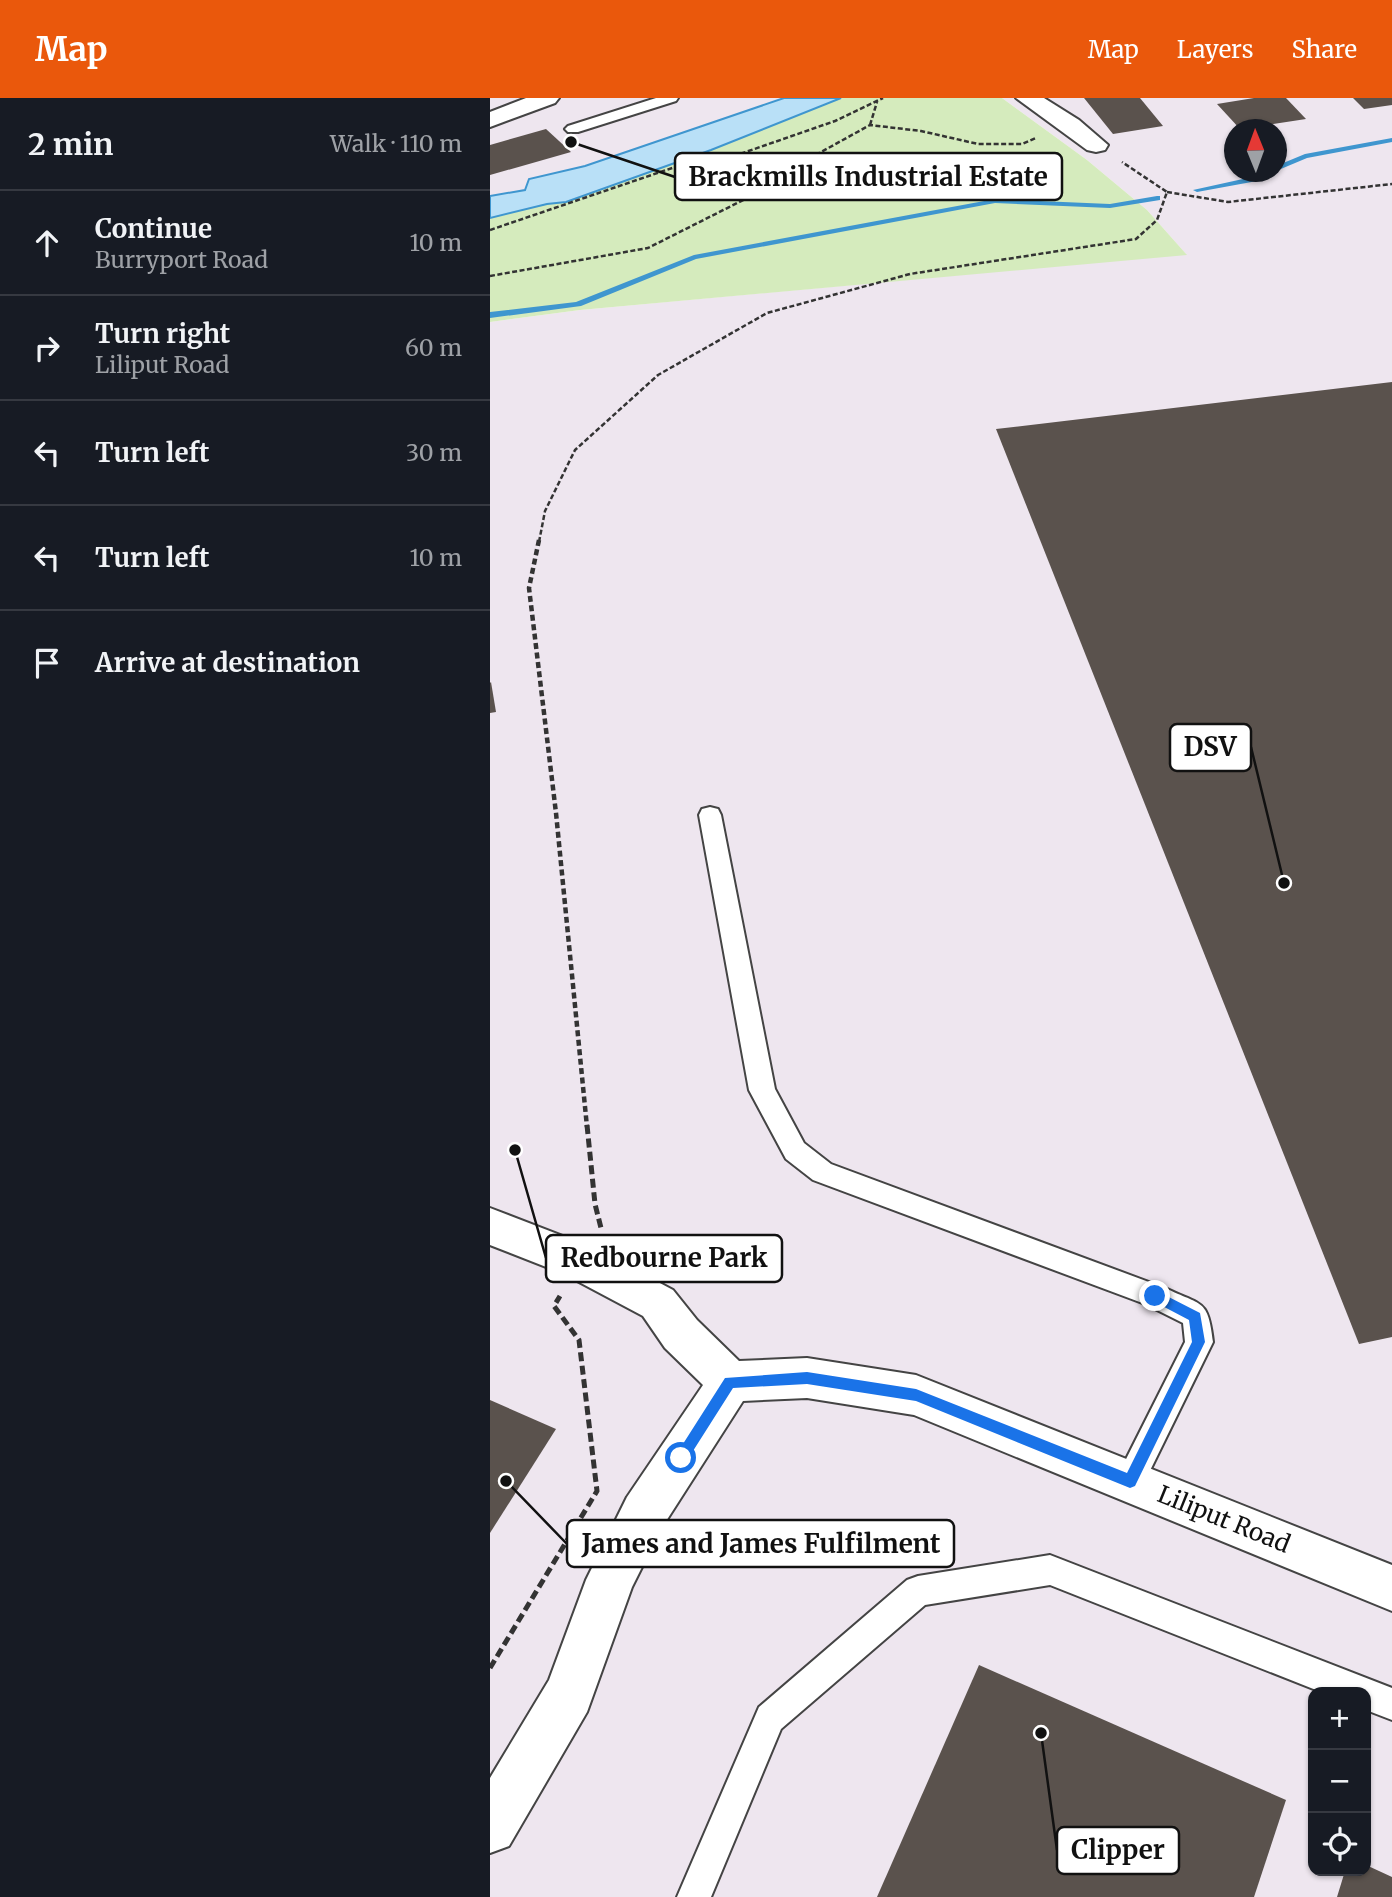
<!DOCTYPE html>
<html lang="en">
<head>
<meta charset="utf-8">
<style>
  body { margin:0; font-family:Merriweather,serif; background:#242831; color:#f1f3f6 }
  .controls { position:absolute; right:21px; bottom:21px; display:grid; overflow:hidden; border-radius:14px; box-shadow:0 2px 5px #0004 }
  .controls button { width:63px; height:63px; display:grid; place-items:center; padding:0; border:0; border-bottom:2px solid #363941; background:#171b24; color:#f1f3f6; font:35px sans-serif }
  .compass { position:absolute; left:734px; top:21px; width:63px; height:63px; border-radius:50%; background:#171b24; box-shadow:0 2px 5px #0004; rotate:359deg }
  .stop { position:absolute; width:21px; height:21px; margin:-16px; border:5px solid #1a73e8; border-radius:50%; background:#fff }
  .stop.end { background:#1a73e8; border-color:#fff; box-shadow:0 2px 7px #0008 }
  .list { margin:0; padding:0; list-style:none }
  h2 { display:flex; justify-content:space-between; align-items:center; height:91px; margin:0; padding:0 28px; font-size:30px }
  h2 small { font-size:23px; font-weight:400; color:#9ea1a6 }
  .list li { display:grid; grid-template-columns:46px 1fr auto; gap:21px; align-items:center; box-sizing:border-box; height:105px; padding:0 28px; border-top:2px solid #363941 }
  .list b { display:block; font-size:26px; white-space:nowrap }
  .list p { margin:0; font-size:23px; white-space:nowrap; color:#9ea1a6 }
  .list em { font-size:23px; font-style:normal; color:#9ea1a6 }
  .icon { flex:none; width:38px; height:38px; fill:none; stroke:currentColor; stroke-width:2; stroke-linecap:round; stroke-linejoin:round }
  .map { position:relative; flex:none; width:902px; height:1799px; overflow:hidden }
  header { display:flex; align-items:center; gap:42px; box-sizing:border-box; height:98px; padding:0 35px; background:#ea580c; color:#fff }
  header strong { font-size:33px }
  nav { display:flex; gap:38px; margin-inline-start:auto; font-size:24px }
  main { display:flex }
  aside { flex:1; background:#171b24 }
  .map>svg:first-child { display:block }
  .industrial { fill:#eee6ef; fill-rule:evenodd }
  .green { fill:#d5ebbd }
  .water { fill:#b9e0f7; stroke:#3f96cf; stroke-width:2 }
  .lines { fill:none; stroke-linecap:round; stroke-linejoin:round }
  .stream { fill:#3f96cf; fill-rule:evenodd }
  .building { fill:#5a524d }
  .service-casing { stroke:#444; stroke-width:4 }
  .minor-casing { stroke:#444; stroke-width:4 }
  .path-far2 { stroke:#333; stroke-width:2.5; stroke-dasharray:5 2.5; stroke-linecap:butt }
  .path-far1 { stroke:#333; stroke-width:4.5; stroke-dasharray:6 3.5; stroke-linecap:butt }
  .path { stroke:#333; stroke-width:5; stroke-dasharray:9 4.5; stroke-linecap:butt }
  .service { fill:#fff; fill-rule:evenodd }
  .minor { fill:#fff; fill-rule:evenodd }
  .route { fill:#1a73e8 }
  .labels { text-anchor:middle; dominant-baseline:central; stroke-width:7; stroke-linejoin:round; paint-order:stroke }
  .street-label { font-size:24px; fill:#111; stroke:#fff }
  .leader { fill:none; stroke:#111; stroke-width:2.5 }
  .callout-dot { fill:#111; stroke:#fff; stroke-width:2.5 }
  .callout { fill:#fff; stroke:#111; stroke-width:2.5 }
  .callout-label { font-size:26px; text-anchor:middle; font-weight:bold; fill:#111 }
</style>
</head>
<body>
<header>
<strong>Map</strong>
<nav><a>Map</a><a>Layers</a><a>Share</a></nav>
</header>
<main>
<aside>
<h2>2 min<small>Walk · 110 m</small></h2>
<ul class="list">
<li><svg class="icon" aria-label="ahead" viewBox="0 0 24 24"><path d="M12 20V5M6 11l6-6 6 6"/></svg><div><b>Continue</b><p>Burryport Road</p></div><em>10 m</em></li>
<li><svg class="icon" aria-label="right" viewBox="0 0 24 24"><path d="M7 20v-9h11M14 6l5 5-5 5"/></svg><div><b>Turn right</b><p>Liliput Road</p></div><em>60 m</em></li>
<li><svg class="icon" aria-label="left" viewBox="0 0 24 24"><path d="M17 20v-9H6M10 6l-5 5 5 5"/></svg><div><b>Turn left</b></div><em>30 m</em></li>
<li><svg class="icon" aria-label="left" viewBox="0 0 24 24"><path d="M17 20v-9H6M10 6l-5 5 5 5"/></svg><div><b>Turn left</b></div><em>10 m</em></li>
<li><svg class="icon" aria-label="arrive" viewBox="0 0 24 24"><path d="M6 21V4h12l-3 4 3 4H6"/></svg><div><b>Arrive at destination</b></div></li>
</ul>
</aside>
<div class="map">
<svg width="902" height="1799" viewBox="0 0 902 1799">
  <rect width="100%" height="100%" fill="#fffdf5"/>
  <g class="industrial">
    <path d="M0 0H294L95 68 39 81 35 92 0 98Z"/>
    <path d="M512 0H902V1799H0V224L90 212 696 156 657 112 597 62ZM744 32H786V74H744ZM823 1594H876V1773H823Z"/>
  </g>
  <path class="green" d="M351 0H512L597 62 657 112 697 157 90 212 0 224V120L57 106 76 104 221 52Z"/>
  <path class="water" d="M294 0H351L221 52 76 104 57 106 0 120V98L35 92 39 81 95 68Z"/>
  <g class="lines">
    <g class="stream">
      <path d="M902 40V44L817 60 786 73V68L815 56Z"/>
      <path d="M775 74H785L767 83 707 94 703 92 762 79Z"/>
      <path d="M667 98H670V102L620 110 505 105 206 161 91 208 0 220V214L86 204 204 157 505 101 620 106Z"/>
    </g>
  </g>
  <g class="building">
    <path d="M594 0H650L673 28 623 36Z"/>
    <path d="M764 0H796L816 21 750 31 727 6Z"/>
    <path d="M863 0H902V7L874 11Z"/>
    <path d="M56 31 81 54 0 77V47Z"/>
    <path d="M902 284V1239L869 1246 506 331Z"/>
    <path d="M1 584 6 614 0 615V585Z"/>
    <path d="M0 1302 66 1331 0 1435Z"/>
    <path d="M489 1567 796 1702 764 1799H387Z"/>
    <path d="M876 1767 902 1779V1799H847L855 1773H876Z"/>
  </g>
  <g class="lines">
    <g class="service-casing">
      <g id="service">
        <path d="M166 0H188L186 3 88 34H78L75 31 78 28Z"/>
        <path d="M220 709 228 711 231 717 285 991 314 1045 341 1066 675 1190C712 1208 718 1200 723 1244L650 1393 640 1397 630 1393 625 1383 695 1244 693 1225 655 1206 323 1082 296 1061 259 992 209 717 212 711Z"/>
        <path d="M560 1457 902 1590V1622L876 1612V1594H831L560 1487 435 1507 291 1631 221 1799H187L269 1609 417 1482 428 1478Z"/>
      </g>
    </g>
    <g class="minor-casing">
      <g id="minor">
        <path d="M36 0H69L65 5 0 29V14Z"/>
        <path d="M526 0H554L589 22 618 47 615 52 606 54 597 52Z"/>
        <path d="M0 1110 104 1150 183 1192 207 1222 249 1263 317 1260 426 1277 902 1467V1513L424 1317 317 1300 253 1303 171 1431 142 1489 97 1614 19 1748 0 1755V1680L59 1582 96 1482 137 1399 213 1287 175 1250 153 1218 74 1176 0 1147Z"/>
      </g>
    </g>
    <g class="path-far2">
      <path d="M380 27 387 4"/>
      <path d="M677 94 738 104 902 86"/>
      <path d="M0 132 188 68 250 56 345 23 393 0"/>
      <path d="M0 178 158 150 269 94 322 59 380 27 431 33 488 46H532L546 40"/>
      <path d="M49 444 55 413 85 352 168 277 277 215 420 176 646 141 667 122 677 94 632 64"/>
    </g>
    <path class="path-far1" d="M49 442 39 490 66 715 97 1029"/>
    <g class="path">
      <path d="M97 1027 105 1106 111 1130"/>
      <path d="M0 1570 107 1393 89 1242 64 1208 70 1198"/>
    </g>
    <use href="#service" class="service"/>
    <use href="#minor" class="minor"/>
  </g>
  <path class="route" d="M665 1192 710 1215 715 1244 645 1388 640 1390 426 1303 317 1286 243 1290 196 1364H186L184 1360 235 1280 317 1274 426 1291 637 1375 702 1244 699 1222 661 1202V1194Z"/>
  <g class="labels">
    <g class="street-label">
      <text transform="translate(734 1421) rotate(22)">Liliput Road</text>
    </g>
  </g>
  <path class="leader" d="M81 44L185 79M794 785L761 649M25 1052L56 1160M16 1383L77 1446M551 1635L567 1752"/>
  <g class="callout-dot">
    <circle cx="81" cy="44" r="7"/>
    <circle cx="794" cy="785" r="7"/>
    <circle cx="25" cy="1052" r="7"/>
    <circle cx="16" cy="1383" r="7"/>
    <circle cx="551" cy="1635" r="7"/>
  </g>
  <g class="callout">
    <rect x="185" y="55" width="387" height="47" rx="7"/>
    <rect x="680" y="626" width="81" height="47" rx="7"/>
    <rect x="56" y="1137" width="236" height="47" rx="7"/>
    <rect x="77" y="1422" width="387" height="47" rx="7"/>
    <rect x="567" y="1729" width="122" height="47" rx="7"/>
  </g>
  <g class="callout-label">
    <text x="378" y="88">Brackmills Industrial Estate</text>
    <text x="720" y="658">DSV</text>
    <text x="174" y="1169">Redbourne Park</text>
    <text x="271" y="1455">James and James Fulfilment</text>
    <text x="628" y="1761">Clipper</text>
  </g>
</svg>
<div class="controls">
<button>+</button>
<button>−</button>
<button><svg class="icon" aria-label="locate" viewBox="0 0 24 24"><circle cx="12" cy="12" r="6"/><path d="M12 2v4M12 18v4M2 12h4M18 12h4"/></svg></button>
</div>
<svg class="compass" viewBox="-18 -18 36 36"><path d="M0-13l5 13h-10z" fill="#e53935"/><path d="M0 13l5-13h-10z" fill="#9ea1a6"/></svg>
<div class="stop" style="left:191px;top:1360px"></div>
<div class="stop end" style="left:665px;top:1198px"></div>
</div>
</main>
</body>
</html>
